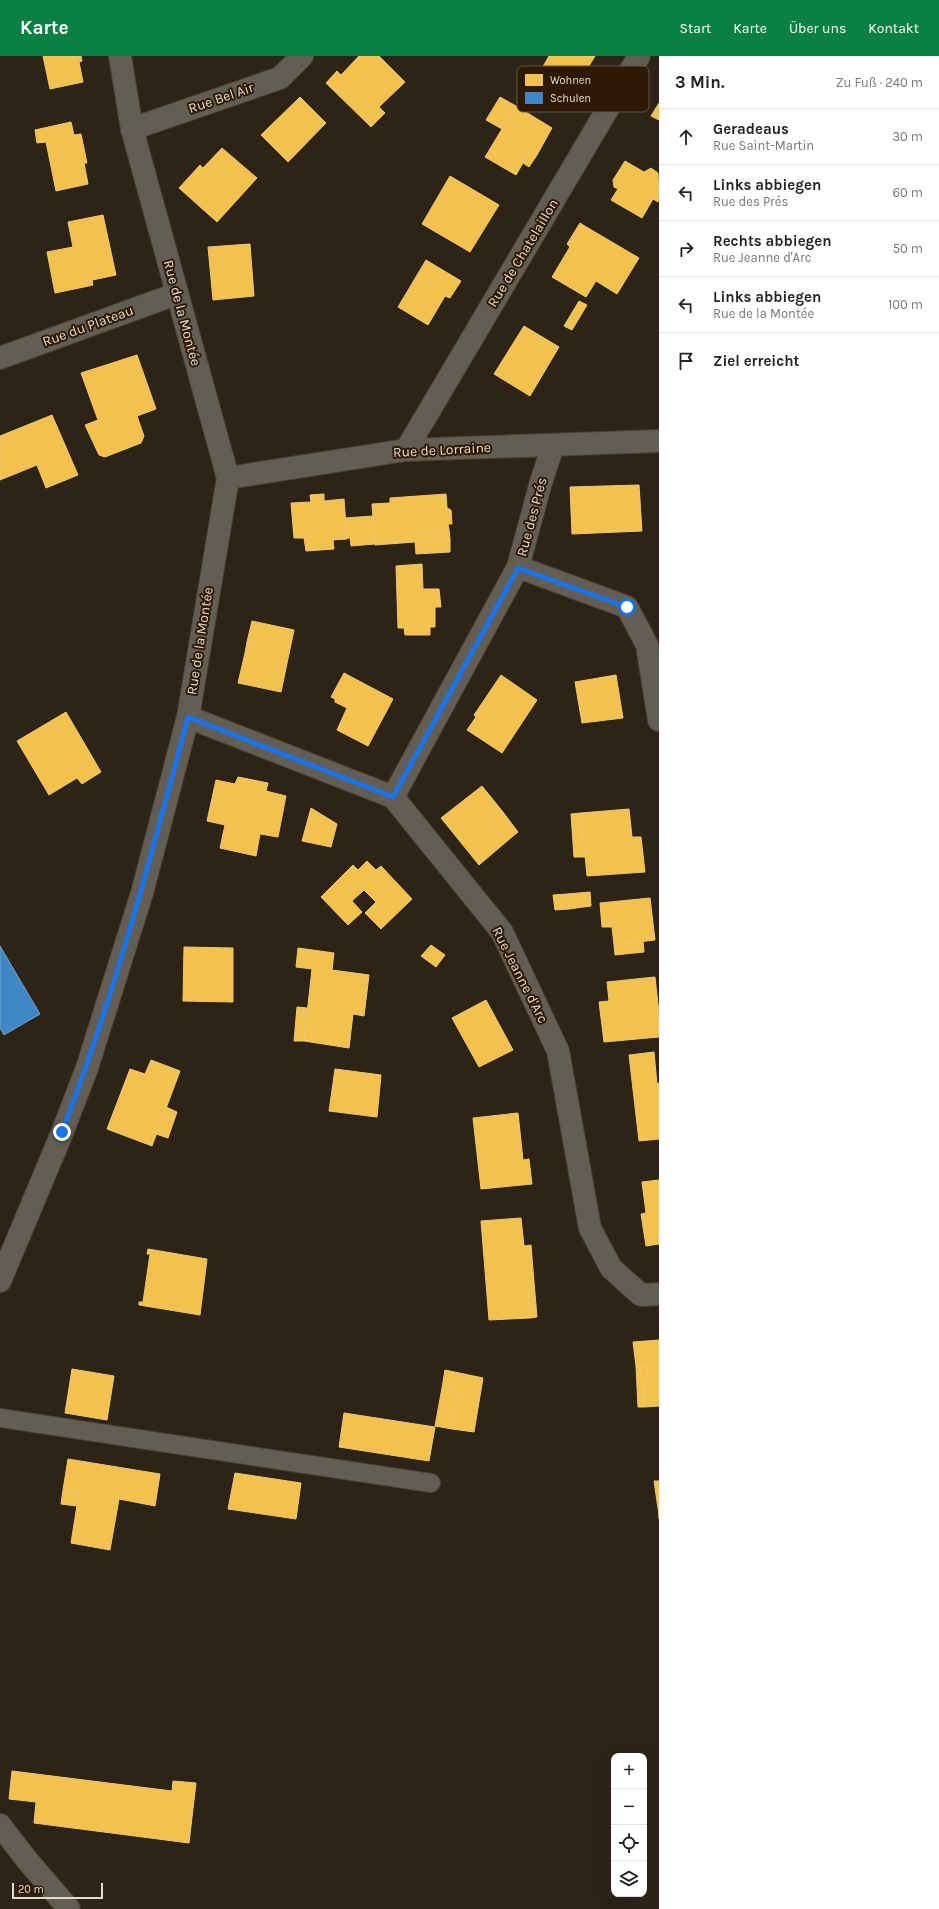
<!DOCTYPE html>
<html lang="de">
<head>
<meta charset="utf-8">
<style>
  body { margin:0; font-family:Karla,sans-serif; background:#f2f2f2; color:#222 }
  .controls { position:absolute; right:12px; bottom:12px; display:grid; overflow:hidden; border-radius:8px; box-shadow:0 4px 16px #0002 }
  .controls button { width:36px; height:36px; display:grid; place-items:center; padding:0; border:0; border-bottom:1px solid #e0e0e0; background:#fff; color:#222; font:20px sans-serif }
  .scale { position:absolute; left:12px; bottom:10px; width:91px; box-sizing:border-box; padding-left:4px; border:2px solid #e7dacc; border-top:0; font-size:11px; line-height:14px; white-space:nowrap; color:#e7dacc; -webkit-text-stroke:3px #2e1a04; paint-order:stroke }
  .stop { position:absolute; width:12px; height:12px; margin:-9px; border:3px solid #1a73e8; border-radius:50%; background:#fff }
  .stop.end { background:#1a73e8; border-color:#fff; box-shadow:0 1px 4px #0008 }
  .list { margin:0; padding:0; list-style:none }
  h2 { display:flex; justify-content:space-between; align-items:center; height:52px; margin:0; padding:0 16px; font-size:17px }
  h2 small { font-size:13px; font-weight:400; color:#767676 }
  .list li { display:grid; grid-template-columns:26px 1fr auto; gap:12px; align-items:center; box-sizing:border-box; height:56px; padding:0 16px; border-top:1px solid #e0e0e0 }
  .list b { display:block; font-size:15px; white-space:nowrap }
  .list p { margin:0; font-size:13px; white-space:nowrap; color:#767676 }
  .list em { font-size:13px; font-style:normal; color:#767676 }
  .icon { flex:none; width:22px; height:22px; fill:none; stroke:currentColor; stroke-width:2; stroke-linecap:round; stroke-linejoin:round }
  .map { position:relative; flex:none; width:659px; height:1853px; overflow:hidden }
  header { display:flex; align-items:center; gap:24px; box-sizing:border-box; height:56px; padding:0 20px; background:#0b8043; color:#fff }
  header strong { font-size:19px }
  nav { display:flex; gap:22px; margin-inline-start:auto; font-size:14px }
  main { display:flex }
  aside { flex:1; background:#fff }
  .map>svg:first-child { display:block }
  .homes { fill:#f2c14e; stroke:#efc874 }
  .schools { fill:#3f88c5; stroke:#71a1c7 }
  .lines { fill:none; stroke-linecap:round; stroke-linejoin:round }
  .service-casing { stroke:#4a4036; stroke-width:20 }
  .minor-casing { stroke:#4a4036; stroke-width:24 }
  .service { stroke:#625e54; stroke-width:18 }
  .minor { stroke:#625e54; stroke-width:22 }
  .route { stroke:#1a73e8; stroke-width:5 }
  .labels { text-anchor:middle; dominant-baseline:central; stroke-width:4; stroke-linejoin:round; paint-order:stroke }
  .street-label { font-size:14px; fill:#e7dacc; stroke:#2e1a04 }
  .key { fill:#2e1a04; stroke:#665440; stroke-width:1 }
  .key-label { font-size:11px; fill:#e7dacc }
</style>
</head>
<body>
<header>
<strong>Karte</strong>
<nav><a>Start</a><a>Karte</a><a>Über uns</a><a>Kontakt</a></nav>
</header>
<main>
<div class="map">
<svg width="659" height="1853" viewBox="0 0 659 1853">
  <rect width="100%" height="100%" fill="#2e2317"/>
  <g class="homes">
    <path d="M43 0H81L82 5 79 6 83 26 50 33Z"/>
    <path d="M359 0H379L405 26 379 51 385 57 371 71 326 27 337 15 341 19Z"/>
    <path d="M549 0H595L586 15 582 14 566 41 536 23Z"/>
    <path d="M300 41 326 67 288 106 261 79Z"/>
    <path d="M500 41 516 50 502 73 486 64Z"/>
    <path d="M659 47V64L651 60Z"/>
    <path d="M516 50 552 72 537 99 530 95 516 119 485 101Z"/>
    <path d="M71 66 74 79 81 78 87 107H84L88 128 56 135 46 86 37 87 35 74Z"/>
    <path d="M222 92 257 122 217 166 179 132 200 109 203 112Z"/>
    <path d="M530 95 537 99 529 111 523 107Z"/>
    <path d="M625 105 644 116 651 112 658 117 659 144 658 146 653 143 642 162 611 144 618 133 614 131 613 124Z"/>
    <path d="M450 120 499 149 470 196 422 168Z"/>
    <path d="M103 159 116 219 83 226 84 231 55 237 47 196 73 191 68 166Z"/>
    <path d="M580 167 583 169 570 191 567 188Z"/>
    <path d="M583 169 639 202 617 238 596 225 586 241 552 221Z"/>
    <path d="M250 188 254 240 213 244 208 191Z"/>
    <path d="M426 204 461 225 450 242 445 240 428 269 398 251Z"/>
    <path d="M92 224 93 229 84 231 83 226Z"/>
    <path d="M579 245 587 249 572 274 564 270Z"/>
    <path d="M524 270 559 291 530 340 494 318Z"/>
    <path d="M137 299 156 353 137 360 144 380 141 387 105 401 99 399 85 369 98 364 81 317Z"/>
    <path d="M52 359 78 419 46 432 37 409 0 424V380Z"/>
    <path d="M639 429 642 475 572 478 570 431Z"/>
    <path d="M324 438V445L344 443 347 483 333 484 334 493 306 495 304 482H294L291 447 311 446 310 439Z"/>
    <path d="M446 438 447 452 451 454 452 468H448L449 474 416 476 417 486 450 483V496L416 498 415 486 375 489 372 448 390 447V442Z"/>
    <path d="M373 460 375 488 351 490 350 482H347L345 462Z"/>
    <path d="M449 474 450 483 417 486 416 476Z"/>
    <path d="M422 508 423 533H439L441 551H435V571H430V579H405L404 572H398L396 510Z"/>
    <path d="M252 565 294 574 281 636 238 627 245 597 247 598 250 587 247 586Z"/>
    <path d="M247 586 250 587 247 598 245 597Z"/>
    <path d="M344 617 393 643 368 690 337 674 347 652 335 646V643L331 641Z"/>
    <path d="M501 619 537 644 502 697 467 674 476 661 474 659Z"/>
    <path d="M616 619 623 662 582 667 575 626Z"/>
    <path d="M66 656 101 716 82 728 77 722 49 739 17 685Z"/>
    <path d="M238 721 268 727 266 735 286 740 278 781 260 778 256 800 220 792 225 769 207 765 216 724 235 728Z"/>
    <path d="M482 730 503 756 491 767 506 786 479 809 441 762Z"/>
    <path d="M311 752 337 768 331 791 302 785Z"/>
    <path d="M629 753 632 781H641L645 816 587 820 581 757Z"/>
    <path d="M503 756 518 776 506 786 491 767Z"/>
    <path d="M581 757 585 801H574L571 758Z"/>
    <path d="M367 805 376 814 381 810 412 843 381 873 365 857 376 846 364 834 352 845 362 856 348 869 321 841 353 809 358 814Z"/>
    <path d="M590 836 591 850 569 853 567 838Z"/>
    <path d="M567 838 569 853 555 854 553 839Z"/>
    <path d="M650 842 655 884 614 889 612 871H602L600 847Z"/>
    <path d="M643 885 644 896 615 899 614 889Z"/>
    <path d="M431 889 445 899 436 911 421 900Z"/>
    <path d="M184 891 233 892V946L183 945Z"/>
    <path d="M298 892 334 897 332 914 369 919 364 960 353 958 349 992 304 985 312 913 296 911Z"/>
    <path d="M655 921 659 957V981L604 986 599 946 609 945 607 926Z"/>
    <path d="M486 944 513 994 479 1011 452 962Z"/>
    <path d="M297 951 307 952 304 985H294Z"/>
    <path d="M654 996 657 1028 659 1027V1083L639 1085 629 999Z"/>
    <path d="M151 1004 180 1015 152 1090 107 1073 130 1013 145 1018Z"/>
    <path d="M335 1013 381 1019 377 1061 329 1055Z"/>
    <path d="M166 1051 177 1056 168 1082 156 1078Z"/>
    <path d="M518 1057 523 1104 529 1103 532 1128 481 1133 473 1062Z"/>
    <path d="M659 1124V1188L646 1190 641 1158 646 1157 642 1126Z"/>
    <path d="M521 1162 524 1190 531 1189 534 1226H528L530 1262 489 1264 481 1165Z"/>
    <path d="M148 1193 207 1203 200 1259 139 1249V1246H143L150 1198H147Z"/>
    <path d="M528 1226H534L537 1261 530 1262Z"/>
    <path d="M659 1284V1350L645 1351 643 1326H648L647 1310H636L633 1286Z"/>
    <path d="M636 1310H647L648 1326H643L645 1351H638Z"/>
    <path d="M72 1313 114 1320 107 1364 65 1357Z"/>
    <path d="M445 1314 483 1322 474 1376 452 1373 458 1335 442 1332Z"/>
    <path d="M442 1332 458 1335 452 1373 435 1370Z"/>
    <path d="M344 1357 435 1371 429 1405 339 1391Z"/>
    <path d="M68 1403 160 1418 155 1450 119 1443 110 1494 71 1487 79 1437 63 1434Z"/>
    <path d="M235 1417 301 1427 296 1463 228 1453Z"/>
    <path d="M654 1425H659V1463V1459Z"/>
    <path d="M63 1434 79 1437 76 1450 61 1448Z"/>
    <path d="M12 1715 172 1735 173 1725 196 1727 189 1787 34 1767 36 1746 9 1743Z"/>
  </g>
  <path class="schools" d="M0 890 40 958 4 979 0 972Z"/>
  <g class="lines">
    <g class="service-casing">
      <path id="service" d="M0 1362 431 1427"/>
    </g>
    <g class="minor-casing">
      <g id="minor">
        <path d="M132 73 280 22 302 0"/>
        <path d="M0 302 176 238"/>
        <path d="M406 394 639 0"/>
        <path d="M228 422 406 394 659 385"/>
        <path d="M518 511 627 551 647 589 659 664"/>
        <path d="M188 661 393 741 502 876 558 995 590 1172 611 1212 641 1239 659 1238"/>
        <path d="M393 741 518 511 541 426 553 390"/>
        <path d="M0 1225 62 1077 87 1012 142 837 188 661 228 422 132 73 120 0"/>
        <path d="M0 1769 27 1804 69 1853"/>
      </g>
    </g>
    <use href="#service" class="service"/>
    <use href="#minor" class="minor"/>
  </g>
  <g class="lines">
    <path class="route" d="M62 1076C114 941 151 801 188 661L393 741 518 512 627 551"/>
  </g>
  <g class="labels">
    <g class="street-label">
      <text transform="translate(221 42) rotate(-19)">Rue Bel Air</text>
      <text transform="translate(523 197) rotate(-59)">Rue de Chatelaillon</text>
      <text transform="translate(182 257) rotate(75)">Rue de la Montée</text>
      <text transform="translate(88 270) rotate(-20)">Rue du Plateau</text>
      <text transform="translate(442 394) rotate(-3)">Rue de Lorraine</text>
      <text transform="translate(532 461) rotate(-75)">Rue des Prés</text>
      <text transform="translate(200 585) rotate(-81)">Rue de la Montée</text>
      <text transform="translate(520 919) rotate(63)">Rue Jeanne d'Arc</text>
    </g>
  </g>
  <rect x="517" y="10" width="132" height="46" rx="6" class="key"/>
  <rect x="525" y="18" width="18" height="12" fill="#f2c14e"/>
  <rect x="525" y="36" width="18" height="12" fill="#3f88c5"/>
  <g class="key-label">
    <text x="550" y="28">Wohnen</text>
    <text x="550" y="46">Schulen</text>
  </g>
</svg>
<div class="controls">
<button>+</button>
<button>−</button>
<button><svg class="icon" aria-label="locate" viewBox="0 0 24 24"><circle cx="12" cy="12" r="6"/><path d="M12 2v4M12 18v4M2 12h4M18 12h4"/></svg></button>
<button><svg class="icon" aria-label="layers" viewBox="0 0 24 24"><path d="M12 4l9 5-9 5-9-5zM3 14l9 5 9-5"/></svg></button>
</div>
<div class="scale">20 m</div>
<div class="stop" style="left:627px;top:551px"></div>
<div class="stop end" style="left:62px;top:1076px"></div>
</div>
<aside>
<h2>3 Min.<small>Zu Fuß · 240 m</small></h2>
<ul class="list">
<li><svg class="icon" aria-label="ahead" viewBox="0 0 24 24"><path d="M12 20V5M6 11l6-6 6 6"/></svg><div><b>Geradeaus</b><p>Rue Saint-Martin</p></div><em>30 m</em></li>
<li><svg class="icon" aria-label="left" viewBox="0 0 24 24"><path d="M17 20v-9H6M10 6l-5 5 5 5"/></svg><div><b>Links abbiegen</b><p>Rue des Prés</p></div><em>60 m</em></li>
<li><svg class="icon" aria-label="right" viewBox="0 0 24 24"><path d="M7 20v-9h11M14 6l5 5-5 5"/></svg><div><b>Rechts abbiegen</b><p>Rue Jeanne d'Arc</p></div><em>50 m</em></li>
<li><svg class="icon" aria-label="left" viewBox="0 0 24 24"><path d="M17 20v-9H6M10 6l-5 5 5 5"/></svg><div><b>Links abbiegen</b><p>Rue de la Montée</p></div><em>100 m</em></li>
<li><svg class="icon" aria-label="arrive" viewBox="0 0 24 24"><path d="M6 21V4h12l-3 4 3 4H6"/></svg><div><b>Ziel erreicht</b></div></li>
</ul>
</aside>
</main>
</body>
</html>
